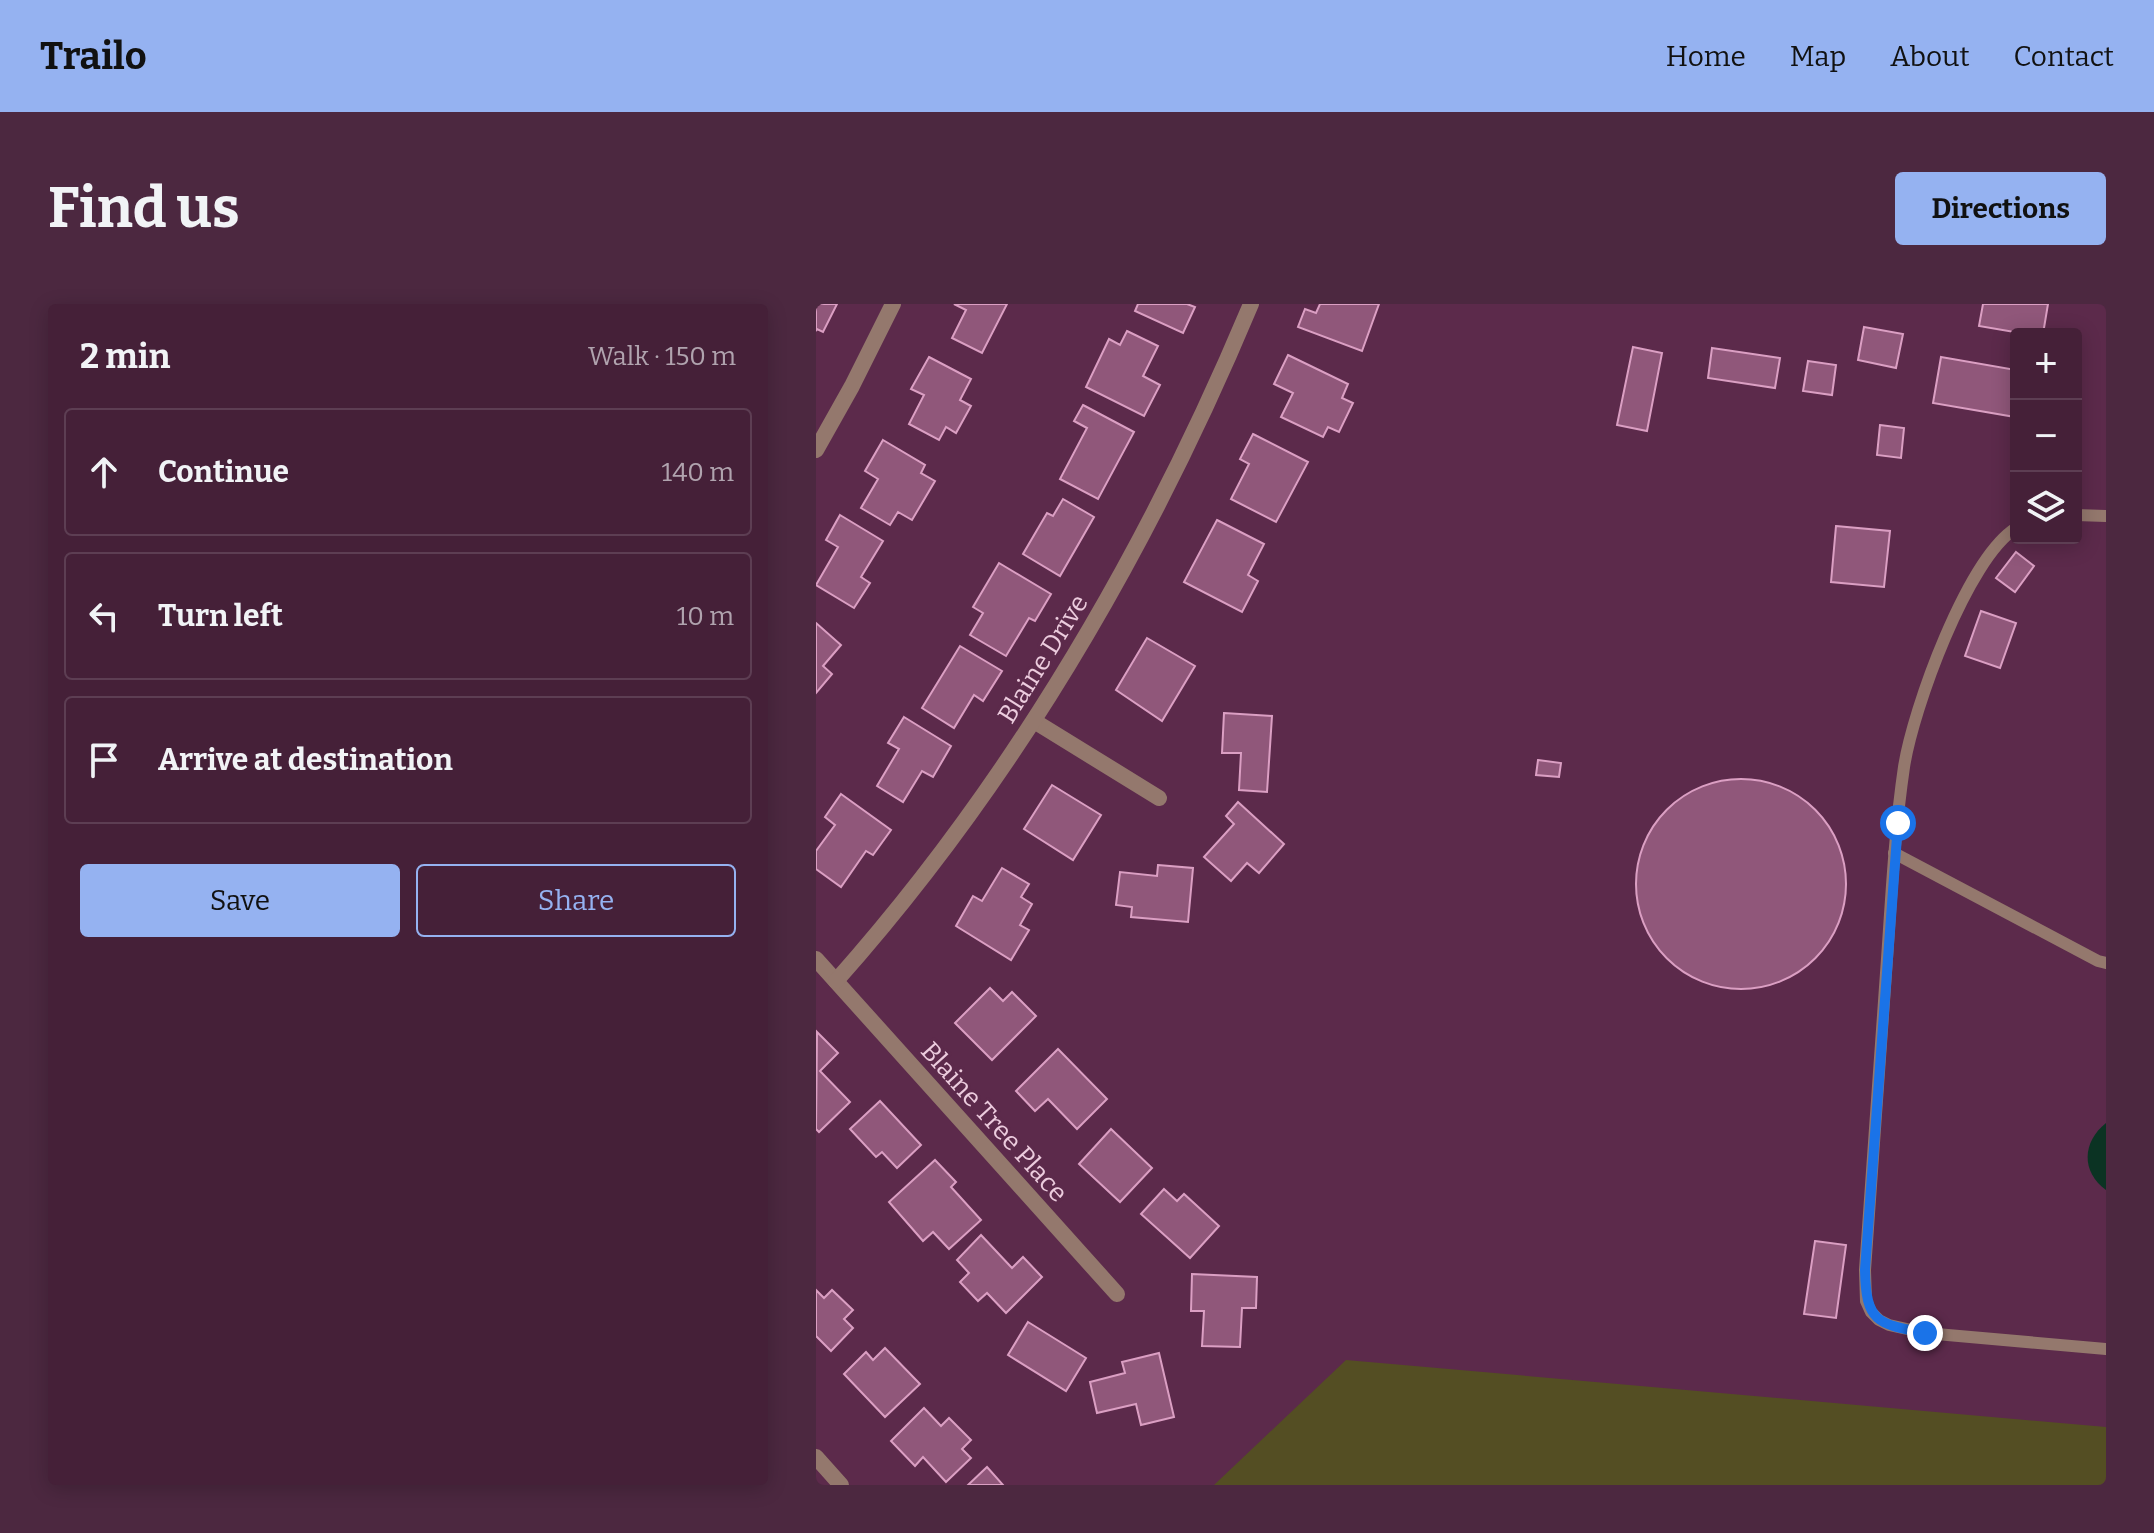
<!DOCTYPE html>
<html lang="en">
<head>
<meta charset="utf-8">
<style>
  body { margin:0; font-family:Bitter,serif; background:#4c2840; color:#f1f3f6 }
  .controls { position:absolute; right:24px; top:24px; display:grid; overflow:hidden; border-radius:8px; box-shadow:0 4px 20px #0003 }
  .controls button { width:72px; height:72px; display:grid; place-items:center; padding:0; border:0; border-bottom:2px solid #5d3e53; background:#452038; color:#f1f3f6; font:40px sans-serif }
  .stop { position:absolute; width:24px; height:24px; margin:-18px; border:6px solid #1a73e8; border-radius:50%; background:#fff }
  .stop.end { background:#1a73e8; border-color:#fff; box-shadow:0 2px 8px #0008 }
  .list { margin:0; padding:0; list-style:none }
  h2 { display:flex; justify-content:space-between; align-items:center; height:104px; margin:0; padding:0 32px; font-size:34px }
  h2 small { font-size:26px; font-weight:400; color:#b0a3ae }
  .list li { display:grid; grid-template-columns:52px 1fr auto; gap:24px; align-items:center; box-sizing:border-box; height:128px; margin:0 16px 16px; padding:0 16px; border:2px solid #5d3e53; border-radius:8px }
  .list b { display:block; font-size:30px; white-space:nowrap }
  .list em { font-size:26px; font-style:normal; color:#b0a3ae }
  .actions { display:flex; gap:16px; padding:24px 32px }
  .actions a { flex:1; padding:18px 0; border:2px solid #95b2f1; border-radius:8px; text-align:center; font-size:28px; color:#95b2f1 }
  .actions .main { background:#95b2f1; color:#111 }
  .icon { flex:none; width:44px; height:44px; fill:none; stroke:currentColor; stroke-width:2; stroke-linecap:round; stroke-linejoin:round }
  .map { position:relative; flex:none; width:1290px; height:1181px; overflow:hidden; border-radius:8px }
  header { display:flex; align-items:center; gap:48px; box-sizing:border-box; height:112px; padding:0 40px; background:#95b2f1; color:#111 }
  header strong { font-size:38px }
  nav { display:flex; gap:44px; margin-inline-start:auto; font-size:28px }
  .intro { display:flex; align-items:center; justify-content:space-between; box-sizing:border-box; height:192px; padding:0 48px }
  h1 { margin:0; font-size:56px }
  .button { padding:20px 36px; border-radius:8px; background:#95b2f1; color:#111; font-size:28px; font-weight:700 }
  main { display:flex; gap:48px; padding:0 48px }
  aside { flex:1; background:#452038; border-radius:8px; box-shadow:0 4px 20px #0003 }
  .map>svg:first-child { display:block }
  .green { fill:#544e23 }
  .water { fill:#0b3323 }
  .building { fill:#90577a; stroke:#db9fc3; stroke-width:2 }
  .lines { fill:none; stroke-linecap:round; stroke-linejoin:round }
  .service { stroke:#94786d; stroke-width:12 }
  .minor { stroke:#94786d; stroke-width:16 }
  .route { stroke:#1a73e8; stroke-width:10 }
  .labels { text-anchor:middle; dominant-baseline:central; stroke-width:6; stroke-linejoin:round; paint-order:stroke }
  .street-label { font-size:26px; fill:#ecccde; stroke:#5c2a4b }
</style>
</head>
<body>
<header>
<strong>Trailo</strong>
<nav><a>Home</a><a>Map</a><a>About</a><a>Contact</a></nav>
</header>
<div class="intro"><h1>Find us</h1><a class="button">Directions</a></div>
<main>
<aside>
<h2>2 min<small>Walk · 150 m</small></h2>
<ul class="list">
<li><svg class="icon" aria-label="ahead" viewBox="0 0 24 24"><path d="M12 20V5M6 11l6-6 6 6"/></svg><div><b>Continue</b></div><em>140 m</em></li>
<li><svg class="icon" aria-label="left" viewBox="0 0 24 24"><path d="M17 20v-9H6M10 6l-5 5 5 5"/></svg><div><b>Turn left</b></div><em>10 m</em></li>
<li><svg class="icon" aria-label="arrive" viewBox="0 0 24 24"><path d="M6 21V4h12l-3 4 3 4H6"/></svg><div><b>Arrive at destination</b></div></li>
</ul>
<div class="actions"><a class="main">Save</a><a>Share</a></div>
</aside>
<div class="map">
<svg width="1290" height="1181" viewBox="0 0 1290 1181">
  <rect width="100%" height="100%" fill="#5c2a4b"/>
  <path class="green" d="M530 1056 1290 1123V1181H398Z"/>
  <path class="water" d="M1290 819V886C1265 868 1266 838 1290 819Z"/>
  <g class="building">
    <path d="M0 0H21L7 28 1 25 0 27Z"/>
    <path d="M138 0H191L166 49 136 34 150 6Z"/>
    <path d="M322 0H371L379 3 367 29 319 7Z"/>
    <path d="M504 0H563L546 47 482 23 489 5 500 9Z"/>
    <path d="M1167 0H1232L1227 30H1210L1163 22Z"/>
    <path d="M1048 23 1087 30 1080 64 1042 56Z"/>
    <path d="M311 27 342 42 327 72 344 81 328 112 270 83 293 35 304 41Z"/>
    <path d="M817 43 846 49 831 127 801 121Z"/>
    <path d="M896 44 964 54 959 84 892 74Z"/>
    <path d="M472 51 532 80 526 94 537 99 523 128 512 123 507 133 465 113 477 89 458 80Z"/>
    <path d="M113 53 155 75 144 96 155 102 140 129 130 123 123 136 93 120 108 91 95 85Z"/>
    <path d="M1125 53 1200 66 1199 113 1117 99Z"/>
    <path d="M992 57 1020 61 1016 91 987 87Z"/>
    <path d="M267 101 318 128 282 195 244 175 271 124 258 117Z"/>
    <path d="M1064 121 1088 124 1085 154 1061 151Z"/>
    <path d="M437 130 492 158 460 218 415 195 433 160 424 155Z"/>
    <path d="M67 136 109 161 105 169 119 177 96 216 82 208 74 221 45 204 62 175 49 167Z"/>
    <path d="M247 195 278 213 244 272 207 250 231 209 237 212Z"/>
    <path d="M24 211 67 237 45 273 54 279 38 304 0 281 22 243 10 236Z"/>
    <path d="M401 216 448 240 432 271 442 277 426 308 368 278Z"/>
    <path d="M1020 222 1074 227 1068 283 1015 278Z"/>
    <path d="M1200 248 1218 262 1199 288 1180 274Z"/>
    <path d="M183 259 235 290 219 317 213 314 190 352 154 331 167 309 157 303Z"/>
    <path d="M1165 307 1200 319 1184 364 1149 352Z"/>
    <path d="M0 319 25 341 7 362 16 370 0 389Z"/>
    <path d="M331 334 379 362 346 417 300 386Z"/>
    <path d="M144 342 186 367 167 397 158 391 138 424 106 404Z"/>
    <path d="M408 409 456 412 451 488 423 486 425 449H406Z"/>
    <path d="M88 413 135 442 117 473 106 467 87 498 61 482 83 445 72 439Z"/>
    <path d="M722 456 745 459 743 473 720 471Z"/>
    <circle cx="925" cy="580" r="105"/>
    <path d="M236 481 285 511 257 556 208 525Z"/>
    <path d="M25 490 75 526 57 551 50 547 25 583 0 565V547L19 521 9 513Z"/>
    <path d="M422 498 468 540 443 569 431 559 415 577 388 553 418 520 410 512Z"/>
    <path d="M342 561 377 564 372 618 315 613 316 603 300 601 304 568 341 572Z"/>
    <path d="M186 564 213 580 205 593 216 600 204 621 213 626 195 656 140 622 157 592 166 597Z"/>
    <path d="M174 684 187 697 196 688 220 712 176 756 139 719Z"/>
    <path d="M1 728 22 749 4 767 34 798 3 828 0 825Z"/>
    <path d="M242 745 291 795 261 825 232 795 219 807 200 787Z"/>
    <path d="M64 797 105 841 81 864 66 848 60 853 34 825Z"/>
    <path d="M295 825 336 864 304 898 263 860Z"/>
    <path d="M119 856 140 878 135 883 165 916 133 945 117 928 107 937 73 898Z"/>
    <path d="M348 885 361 897 368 890 403 922 374 954 325 910Z"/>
    <path d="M165 931 196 964 207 953 226 973 190 1009 171 989 162 997 144 978 153 969 141 956Z"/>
    <path d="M999 937 1030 941 1020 1014 988 1010Z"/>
    <path d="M376 970 441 973 440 1004H426L424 1043 386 1042 388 1007H375Z"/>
    <path d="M0 986 8 994 16 986 37 1006 28 1015 37 1024 15 1047 0 1032Z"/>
    <path d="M212 1018 270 1054 250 1087 192 1051Z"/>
    <path d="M69 1044 104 1080 69 1113 28 1070 50 1048 57 1056Z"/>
    <path d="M343 1049 358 1113 325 1121 320 1100 281 1109 274 1078 309 1069 306 1058Z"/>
    <path d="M108 1104 125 1122 133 1114 155 1136 146 1145 155 1154 130 1178 107 1153 99 1162 75 1137Z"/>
    <path d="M171 1163 187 1181H152Z"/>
  </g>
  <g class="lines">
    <g class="service">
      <path d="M1260 211 1290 212"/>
      <path d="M1200 224C1151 255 1097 405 1088 463 1078 531 1075 600 1070 669 1063 768 1056 867 1049 966L1050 997 1055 1008 1063 1016 1073 1021 1109 1029 1290 1045"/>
      <path d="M1078 549 1282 657 1290 659"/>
    </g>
    <g class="minor">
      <path d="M0 146 36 82 77 0"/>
      <path d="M218 417 343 494"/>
      <path d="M0 655 301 990"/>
      <path d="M20 677C197 478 332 246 435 0"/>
      <path d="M0 1153 25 1181"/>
    </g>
  </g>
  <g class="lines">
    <path class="route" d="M1082 519 1049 966C1050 1018 1061 1020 1109 1029"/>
  </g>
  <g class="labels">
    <g class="street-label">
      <text transform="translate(227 355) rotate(-58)">Blaine Drive</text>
      <text transform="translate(178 818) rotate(48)">Blaine Tree Place</text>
    </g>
  </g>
</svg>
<div class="controls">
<button>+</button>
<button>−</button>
<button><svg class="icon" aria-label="layers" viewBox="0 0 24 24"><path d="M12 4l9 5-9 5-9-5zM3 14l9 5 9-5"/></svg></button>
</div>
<div class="stop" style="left:1082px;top:519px"></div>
<div class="stop end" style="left:1109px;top:1029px"></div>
</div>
</main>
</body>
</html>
